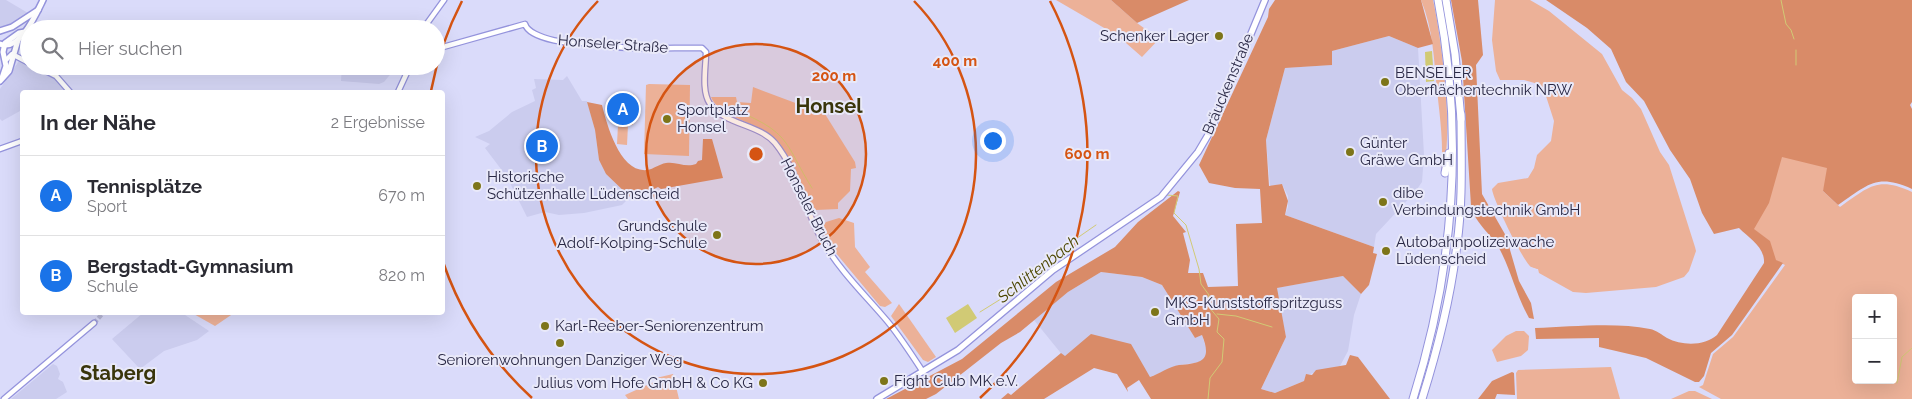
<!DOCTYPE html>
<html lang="de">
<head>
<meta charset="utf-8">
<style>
  body { margin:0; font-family:Raleway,sans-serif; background:#f2f2f3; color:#2b2b33 }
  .controls { position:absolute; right:15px; bottom:15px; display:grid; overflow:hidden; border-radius:5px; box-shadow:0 5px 20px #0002 }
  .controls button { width:45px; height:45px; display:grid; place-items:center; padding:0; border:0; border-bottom:1px solid #e1e1e2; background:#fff; color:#2b2b33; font:25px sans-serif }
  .you { position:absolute; left:992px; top:140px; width:18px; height:18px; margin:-12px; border:4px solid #fff; border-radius:50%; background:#1a73e8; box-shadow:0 0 0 8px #1a73e833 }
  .badge { display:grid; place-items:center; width:32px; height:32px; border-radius:50%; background:#1a73e8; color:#fff; font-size:16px; font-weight:700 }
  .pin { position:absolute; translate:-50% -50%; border:2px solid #fff; box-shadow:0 1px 5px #0006 }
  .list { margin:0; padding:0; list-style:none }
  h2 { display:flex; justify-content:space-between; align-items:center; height:65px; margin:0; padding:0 20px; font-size:21px }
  h2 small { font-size:16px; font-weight:400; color:#7c7c81 }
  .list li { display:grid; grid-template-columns:32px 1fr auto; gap:15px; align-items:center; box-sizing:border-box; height:80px; padding:0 20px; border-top:1px solid #e1e1e2 }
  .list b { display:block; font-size:19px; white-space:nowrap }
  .list p { margin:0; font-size:16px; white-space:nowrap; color:#7c7c81 }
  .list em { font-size:16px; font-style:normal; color:#7c7c81 }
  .icon { flex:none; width:28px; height:28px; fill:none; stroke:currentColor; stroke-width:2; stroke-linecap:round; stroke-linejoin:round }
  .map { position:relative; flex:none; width:1912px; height:399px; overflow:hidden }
  .search { position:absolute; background:#fff; box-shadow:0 5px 20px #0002; left:20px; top:20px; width:425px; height:55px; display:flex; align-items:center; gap:12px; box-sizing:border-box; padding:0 18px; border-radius:28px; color:#7c7c81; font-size:19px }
  .panel { position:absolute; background:#fff; box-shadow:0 5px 20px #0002; left:20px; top:90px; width:425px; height:225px; border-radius:5px }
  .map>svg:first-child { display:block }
  .built { fill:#cbccee }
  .green { fill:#ecb198; fill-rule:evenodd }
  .forest { fill:#d98b68 }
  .water { fill:#d1ca75 }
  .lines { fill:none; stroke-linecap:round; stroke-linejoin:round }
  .stream { stroke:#d1ca75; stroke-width:1 }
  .tertiary-tunnel { stroke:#b7b7d6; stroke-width:4.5; stroke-dasharray:4.5 2; stroke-linecap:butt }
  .tertiary-casing { stroke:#9493dc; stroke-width:7 }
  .secondary-casing { stroke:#9493dc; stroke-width:8 }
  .primary-casing { stroke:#9493dc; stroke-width:8 }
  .motorway-casing { stroke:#9493dc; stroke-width:9 }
  .tertiary { stroke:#fff; stroke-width:4.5 }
  .secondary { stroke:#fff; stroke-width:5 }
  .primary { stroke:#fff; stroke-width:5.5 }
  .motorway { stroke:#fff; stroke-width:7 }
  .ring { fill:none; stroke:#d55412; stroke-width:2.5 }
  .poi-dot { fill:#7d7519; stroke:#e9e9f9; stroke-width:2 }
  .labels { text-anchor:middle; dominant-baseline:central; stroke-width:4; stroke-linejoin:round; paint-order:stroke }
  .poi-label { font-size:15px; fill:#292845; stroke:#e9e9f9; text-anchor:start }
  .street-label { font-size:15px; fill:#292845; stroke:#e9e9f9 }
  .water-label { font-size:16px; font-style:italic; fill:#4c4600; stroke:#e9e9f9 }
  .district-label { font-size:20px; font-weight:bold; fill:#39350b; stroke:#e9e9f9 }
  .centre { fill:#d55412; stroke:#e9e9f9; stroke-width:2.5 }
  .ring-label { font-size:15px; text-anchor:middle; font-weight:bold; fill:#d55412; stroke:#e9e9f9; stroke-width:4; stroke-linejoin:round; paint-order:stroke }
</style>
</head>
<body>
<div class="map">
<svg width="1912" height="399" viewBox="0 0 1912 399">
  <rect width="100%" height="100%" fill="#dadbfa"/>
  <g class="built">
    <path d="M0 0H6L28 13 11 25 0 29Z"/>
    <path d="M1389 36 1418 48 1424 155 1422 182 1415 192 1376 234 1374 247 1285 215 1288 207V196L1282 184 1270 186 1266 140 1285 68 1332 65V51Z"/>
    <path d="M19 61 56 78 67 92H22V120L20 111 2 121 0 119V89Z"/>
    <path d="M342 66H364L393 71 384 82 379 84 341 81Z"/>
    <path d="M567 76 582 101H587L595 130 599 160 606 174 630 197 622 205 584 213 559 215 545 212 527 217 507 177 485 148 490 144 475 137 489 131 512 112 535 101 532 90 536 88 534 79 563 80Z"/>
    <path d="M1101 272 1142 277 1162 285 1195 338 1202 335 1207 351 1206 357 1202 362 1179 365 1150 377 1064 357 1034 320 1068 292Z"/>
    <path d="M1343 276 1361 294 1354 315 1348 351 1340 366 1306 375 1304 381 1275 393 1261 389 1286 337 1276 288Z"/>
    <path d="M143 313H182L209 331 197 340 164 351 140 369 112 339Z"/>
    <path d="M53 364 57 366 60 374 58 379 63 382 67 392 56 399H11Z"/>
  </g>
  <g class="green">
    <path d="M1056 0H1111L1137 23 1159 39 1142 57 1118 36Z"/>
    <path d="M1421 0H1433C1441 35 1456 144 1441 174 1444 146 1440 118 1437 90 1434 60 1433 28 1421 0Z"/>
    <path d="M1495 0H1530L1549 11 1602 54 1622 90 1632 98 1641 109 1660 152 1669 165 1695 247 1696 251 1689 271 1684 277 1656 287 1586 293 1573 292 1539 273 1538 269C1536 269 1532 267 1531 267 1523 261 1493 200 1492 189L1498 183 1528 178 1534 168 1537 155 1551 141 1554 121 1545 93 1538 84 1524 80H1500L1496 71 1492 40Z"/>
    <path d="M1912 0V19L1823 191 1840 207C1869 187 1877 176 1912 192V399H1721L1699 387 1703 385 1713 354 1733 337 1785 265 1775 260 1769 241 1741 220 1633 42ZM1856 298H1893V380H1856Z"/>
    <path d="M649 84 690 85 689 156 644 154 646 85Z"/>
    <path d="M753 87 825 114 855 162 856 168 851 169 850 191 838 203V209L816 210C796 190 795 157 774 138 757 122 719 117 711 97H736L737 102 751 103Z"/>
    <path d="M614 93 634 94 633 125H628L627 145 617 144 618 125 613 124Z"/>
    <path d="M839 218 854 223 855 247 870 267 865 272 892 303 885 307 880 306 830 246 822 228 826 222Z"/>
    <path d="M899 304 936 357 928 362 923 360 891 316Z"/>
    <path d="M192 313 234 312V313L215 326Z"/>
    <path d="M1516 331H1524L1529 336 1528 350 1521 356 1497 362 1492 350 1506 336Z"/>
    <path d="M1611 367 1620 399H1517L1516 373 1518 370Z"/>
    <path d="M673 374 679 399H628L625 395 656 381V378Z"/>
    <path d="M1689 391H1695L1712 399H1671Z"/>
  </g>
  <g class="forest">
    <path d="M1111 0H1189L1137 23Z"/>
    <path d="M1275 0H1421L1433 44 1418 48 1389 36 1332 51V65L1285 68 1266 140 1269 186 1282 184 1288 201 1285 215 1374 247 1373 253 1377 254 1369 285 1361 294 1343 276 1277 288 1286 337 1261 389 1275 393 1304 381 1306 374 1312 375 1316 370 1346 365 1350 355 1358 357 1390 399H1151L1139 380 1127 388 1128 392 1117 374 1094 368 1044 399H1001L1008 393 1011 395 1061 353 1065 356 1091 334 1131 344 1150 377C1159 374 1170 366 1179 365 1203 363 1212 360 1202 335L1195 338 1162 285 1142 277 1101 272 1068 292 1020 332 1001 343 936 394 926 399H886L962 359 1056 282 1115 247 1138 222 1178 191 1180 192 1173 216 1186 232 1183 233 1190 260 1188 273H1203L1208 287 1238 286 1236 224 1262 223 1260 189 1235 188 1209 183 1199 165 1268 17 1269 9Z"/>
    <path d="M1451 0H1478L1483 55 1476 65 1482 194 1506 236 1519 281 1531 303 1534 319 1529 318C1516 295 1511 270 1499 248 1490 233 1475 223 1471 206L1462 61Z"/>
    <path d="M1546 0H1912V102L1910 105 1912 109V189C1876 173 1868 185 1838 205L1823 191 1827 168 1782 157 1769 203 1754 229 1770 241 1776 260 1783 263 1732 335 1711 353 1704 376 1699 382H1695L1646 358 1599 347V338L1536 339 1535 328C1571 327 1615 322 1650 329 1656 330 1662 335 1667 338 1682 346 1705 346 1717 335L1764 263C1765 247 1749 238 1739 228L1714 234 1702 213 1690 179 1670 150 1644 101 1626 82 1611 49 1587 28Z"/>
    <path d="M587 102 602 105C607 125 620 173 647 170 654 169 659 164 666 163 676 161 685 168 696 164L698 161 702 160 703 139H712L723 178 661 189 658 187 642 195 634 193 630 197 606 174 599 160 595 130Z"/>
    <path d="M1512 372 1514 373 1515 395 1497 394 1495 399H1478L1492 381Z"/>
  </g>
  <g class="water">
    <path d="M1432 51 1434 81 1426 82 1425 52Z"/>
    <path d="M968 304 977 318 955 333 946 318Z"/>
  </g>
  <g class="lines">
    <g class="stream">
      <path d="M1781 0 1786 24 1791 30 1794 39"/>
      <path d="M1796 65V50"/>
      <path d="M740 112C792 134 785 145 812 188"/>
      <path d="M1167 195 1178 196 1174 213 1186 225 1199 269 1201 284 1209 295 1208 306 1219 319 1217 332 1224 339 1222 362 1210 378 1208 399"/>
      <path d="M980 312 1017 289 1057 252 1096 225"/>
      <path d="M1217 314 1236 316 1272 327"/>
      <path d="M1897 383 1902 357 1912 348"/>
    </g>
    <path class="tertiary-tunnel" d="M94 323 104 312"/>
    <g class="tertiary-casing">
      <g id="tertiary">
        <path d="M423 29 444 0"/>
        <path d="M436 49 525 24C529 39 577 47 590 41 612 52 675 47 702 48L706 52C706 67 701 91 710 104 725 125 759 124 775 143 798 171 805 211 823 242 841 272 866 296 888 322 901 338 912 355 923 372"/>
        <path d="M6 60 12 54 29 63"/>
        <path d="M36 66 56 76 70 92"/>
        <path d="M398 92 410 66"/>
        <path d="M0 149 22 141"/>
        <path d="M4 399 94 323"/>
      </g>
    </g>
    <g class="secondary-casing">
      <g id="secondary">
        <path d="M0 31 12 27 38 10"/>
        <path d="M0 44C20 52 36 14 43 0"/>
        <path d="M2 78 6 66 3 52 5 43 19 33 25 32"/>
        <path d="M0 81 9 71 18 40"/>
      </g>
    </g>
    <g class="primary-casing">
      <path id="primary" d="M877 399 958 350 1053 270 1161 197 1198 152 1211 130 1265 0"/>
    </g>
    <g class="motorway-casing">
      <g id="motorway">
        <path d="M1446 0 1455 54 1461 119"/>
        <path d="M1445 173 1449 153"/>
        <path d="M1413 399C1454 269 1464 134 1438 0"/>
        <path d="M1422 399C1438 348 1451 297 1457 244 1463 201 1461 157 1461 114"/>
      </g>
    </g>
    <use href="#tertiary" class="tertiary"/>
    <use href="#secondary" class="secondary"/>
    <use href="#primary" class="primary"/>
    <use href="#motorway" class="motorway"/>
  </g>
  <circle cx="756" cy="154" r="110" fill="#d55412" fill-opacity=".12"/>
  <g class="ring">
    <circle cx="756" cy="154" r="110"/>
    <path d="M914 1A220 220 0 1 1 598 1"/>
    <path d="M532 398A331 331 0 0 1 443 262M431 91A331 331 0 0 1 462 1M1050 1A331 331 0 0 1 980 398"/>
  </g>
  <g class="poi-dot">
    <circle cx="1219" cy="36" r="5"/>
    <circle cx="1385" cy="82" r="5"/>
    <circle cx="667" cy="119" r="5"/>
    <circle cx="1350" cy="152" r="5"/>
    <circle cx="477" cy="186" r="5"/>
    <circle cx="1383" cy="202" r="5"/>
    <circle cx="717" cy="235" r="5"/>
    <circle cx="1386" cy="251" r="5"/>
    <circle cx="1155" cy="312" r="5"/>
    <circle cx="545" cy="326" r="5"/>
    <circle cx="560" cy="343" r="5"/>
    <circle cx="884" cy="381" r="5"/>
    <circle cx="763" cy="383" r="5"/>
  </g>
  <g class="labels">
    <g class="poi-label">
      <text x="1209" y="36" text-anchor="end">Schenker Lager</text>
      <text x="1395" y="73">BENSELER<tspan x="1395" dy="17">Oberflächentechnik NRW</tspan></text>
      <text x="677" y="110">Sportplatz<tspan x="677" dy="17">Honsel</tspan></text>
      <text x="1360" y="143">Günter<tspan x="1360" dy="17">Gräwe GmbH</tspan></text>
      <text x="487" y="177">Historische<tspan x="487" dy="17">Schützenhalle Lüdenscheid</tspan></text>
      <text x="1393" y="193">dibe<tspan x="1393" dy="17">Verbindungstechnik GmbH</tspan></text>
      <text x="707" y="226" text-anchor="end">Grundschule<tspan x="707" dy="17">Adolf-Kolping-Schule</tspan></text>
      <text x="1396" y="242">Autobahnpolizeiwache<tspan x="1396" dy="17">Lüdenscheid</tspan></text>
      <text x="1165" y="303">MKS-Kunststoffspritzguss<tspan x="1165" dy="17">GmbH</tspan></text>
      <text x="555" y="326">Karl-Reeber-Seniorenzentrum</text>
      <text x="560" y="360" text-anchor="middle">Seniorenwohnungen Danziger Weg</text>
      <text x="894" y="381">Fight Club MK e.V.</text>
      <text x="753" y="383" text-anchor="end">Julius vom Hofe GmbH &amp; Co KG</text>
    </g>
    <g class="street-label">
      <text transform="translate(613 44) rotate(4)">Honseler Straße</text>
      <text transform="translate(1228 84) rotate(-67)">Bräuckenstraße</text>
      <text transform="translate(809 207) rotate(63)">Honseler Bruch</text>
    </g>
    <g class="water-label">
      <text transform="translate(1038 269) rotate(-38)">Schlittenbach</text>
    </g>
    <g class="district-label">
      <text x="829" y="106">Honsel</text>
      <text x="118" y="373">Staberg</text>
    </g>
  </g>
  <circle cx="756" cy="154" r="8" class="centre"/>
  <g class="ring-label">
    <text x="955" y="66">400 m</text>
    <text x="834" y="81">200 m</text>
    <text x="1087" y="159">600 m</text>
  </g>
</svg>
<div class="controls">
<button>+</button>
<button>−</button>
</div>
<div class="you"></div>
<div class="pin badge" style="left:623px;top:109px">A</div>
<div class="pin badge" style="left:542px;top:146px">B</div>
<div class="search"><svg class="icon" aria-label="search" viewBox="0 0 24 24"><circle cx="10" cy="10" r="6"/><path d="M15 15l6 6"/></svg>Hier suchen</div>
<section class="panel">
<h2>In der Nähe<small>2 Ergebnisse</small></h2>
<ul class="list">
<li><span class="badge">A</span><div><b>Tennisplätze</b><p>Sport</p></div><em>670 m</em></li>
<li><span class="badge">B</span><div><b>Bergstadt-Gymnasium</b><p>Schule</p></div><em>820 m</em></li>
</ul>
</section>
</div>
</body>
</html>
